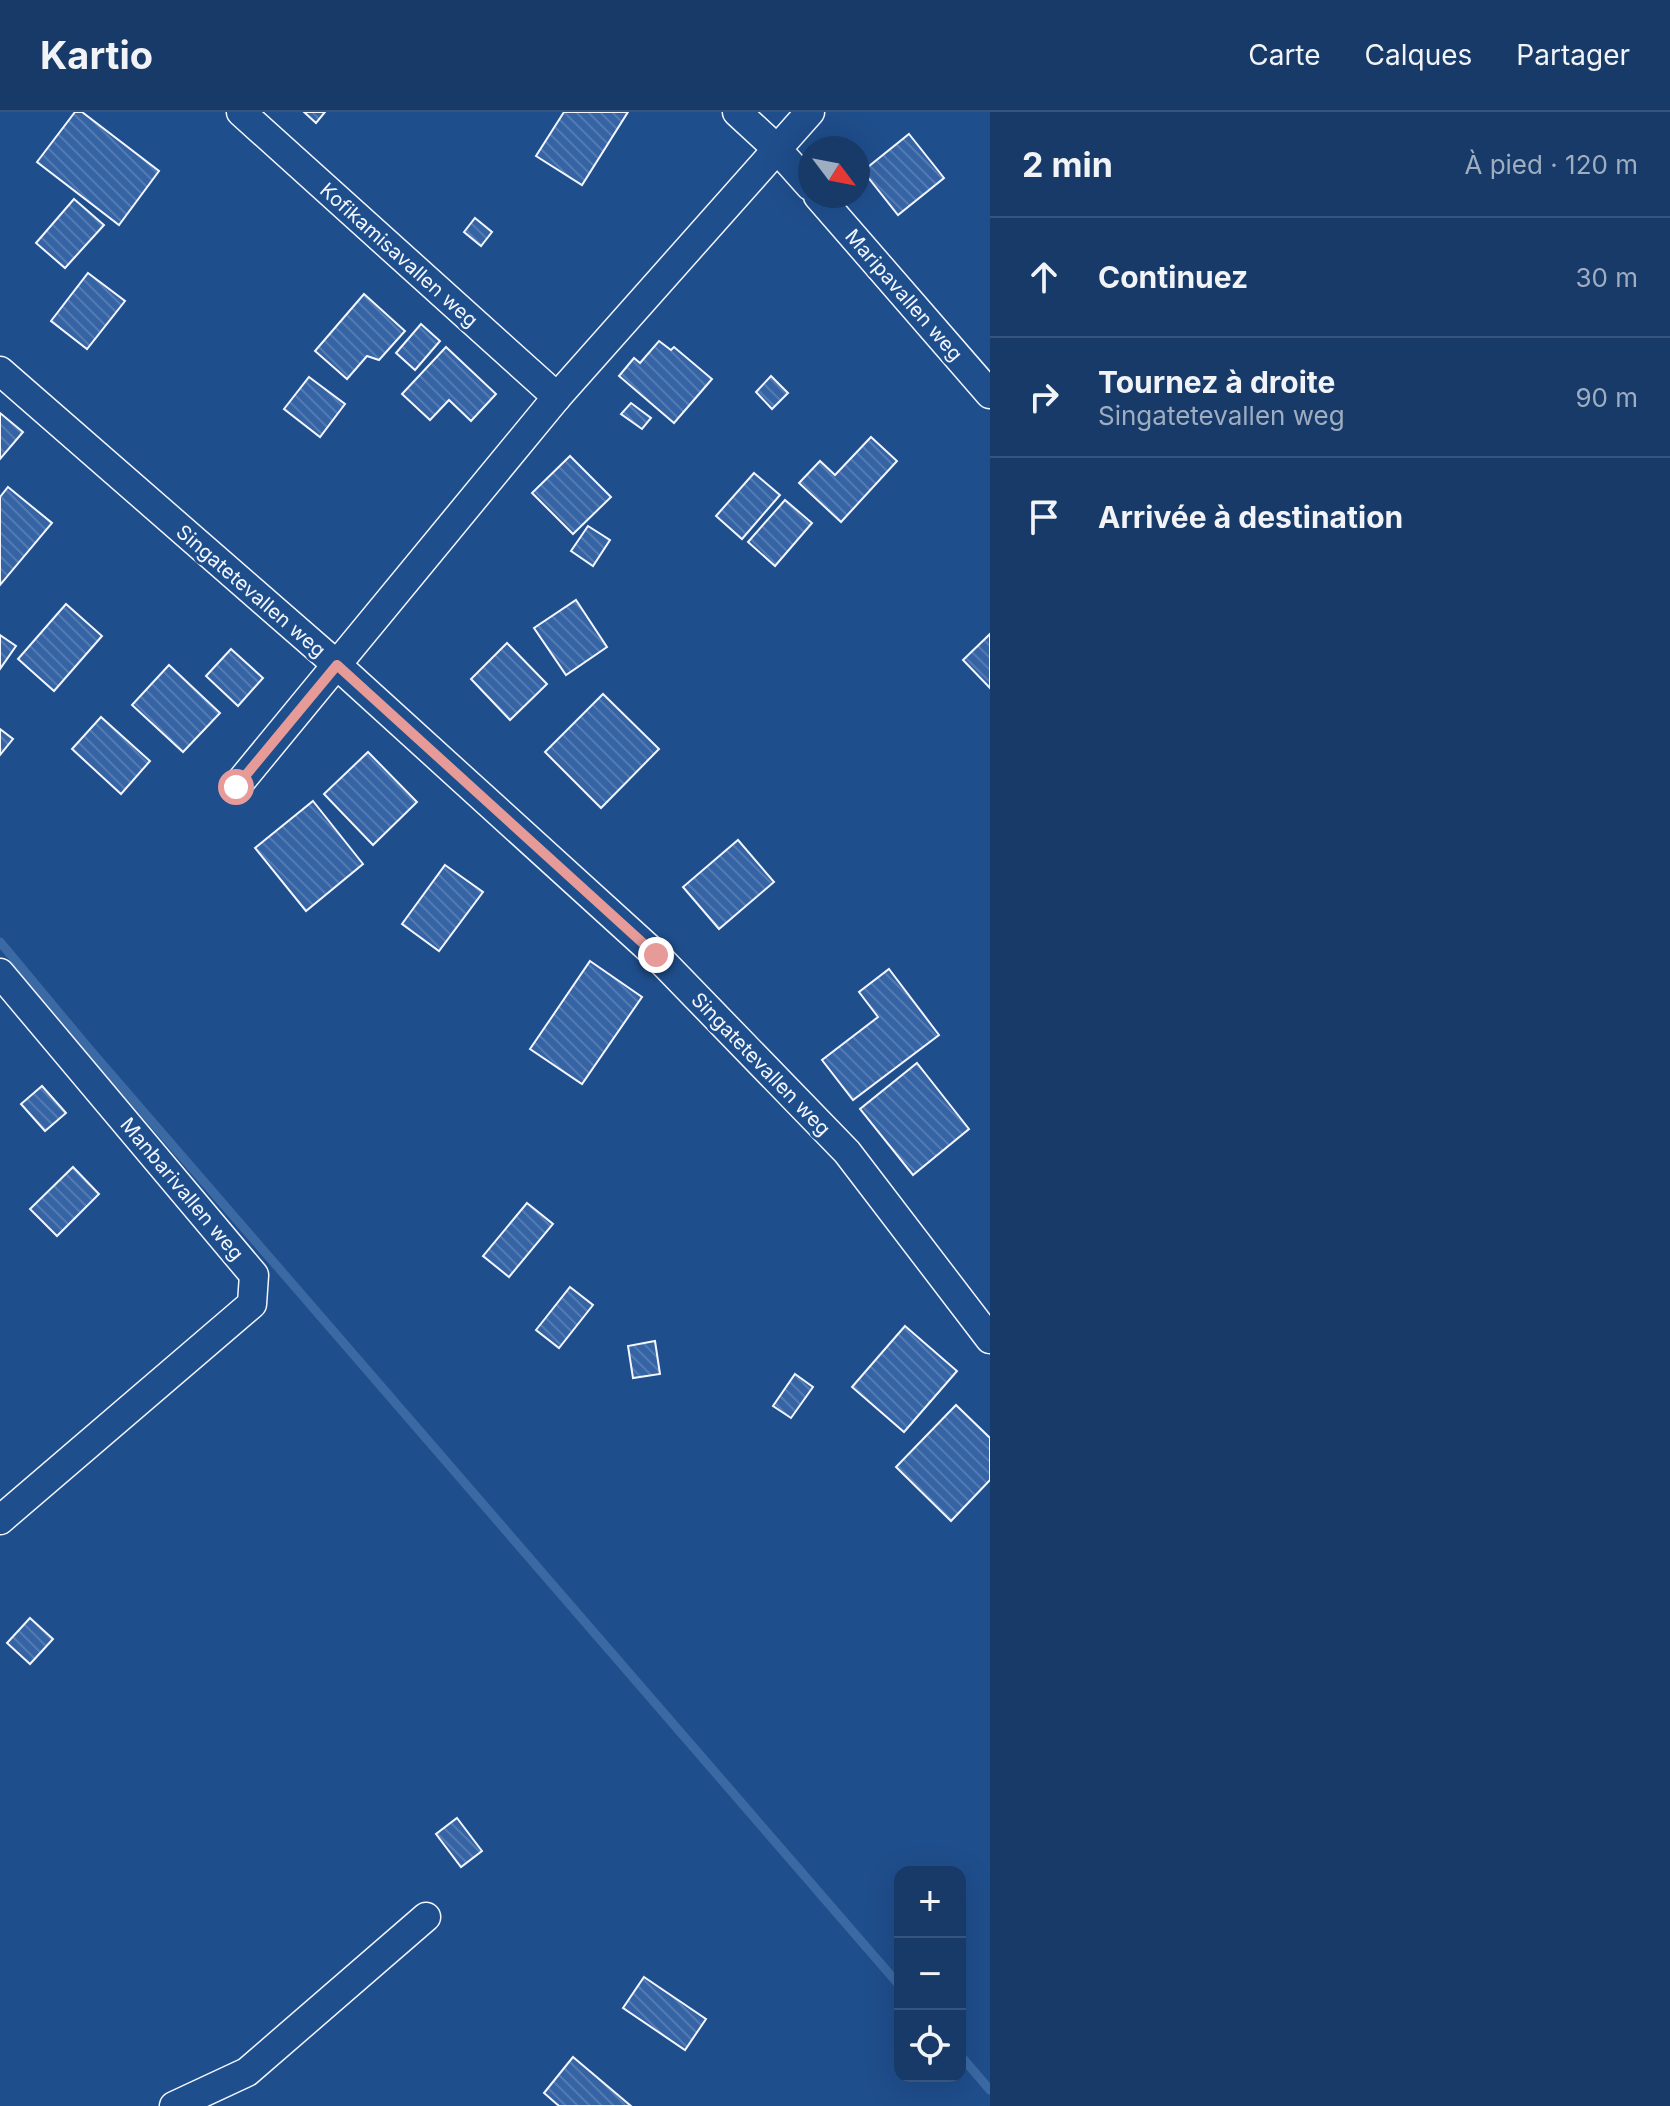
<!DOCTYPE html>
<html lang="fr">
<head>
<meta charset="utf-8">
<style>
  body { margin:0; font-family:Inter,sans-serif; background:#244571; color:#f1f3f6 }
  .controls { position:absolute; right:24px; bottom:24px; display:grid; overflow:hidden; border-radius:16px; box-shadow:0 8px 32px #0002 }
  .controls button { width:72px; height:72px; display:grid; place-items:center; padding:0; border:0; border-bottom:2px solid #36547d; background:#173a69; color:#f1f3f6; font:40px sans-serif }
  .compass { position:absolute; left:798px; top:24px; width:72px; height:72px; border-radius:50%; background:#173a69; box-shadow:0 8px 32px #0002; rotate:122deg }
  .stop { position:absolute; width:24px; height:24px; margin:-18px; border:6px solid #e69b98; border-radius:50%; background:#fff }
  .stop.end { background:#e69b98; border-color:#fff; box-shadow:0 2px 8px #0008 }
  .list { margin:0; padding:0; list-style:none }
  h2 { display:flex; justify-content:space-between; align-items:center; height:104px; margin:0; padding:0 32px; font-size:34px }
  h2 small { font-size:26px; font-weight:400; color:#9eadc0 }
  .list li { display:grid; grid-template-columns:52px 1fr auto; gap:24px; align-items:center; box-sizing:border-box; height:120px; padding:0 32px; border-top:2px solid #36547d }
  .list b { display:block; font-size:30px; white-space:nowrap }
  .list p { margin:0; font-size:26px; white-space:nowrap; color:#9eadc0 }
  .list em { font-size:26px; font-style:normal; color:#9eadc0 }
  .icon { flex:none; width:44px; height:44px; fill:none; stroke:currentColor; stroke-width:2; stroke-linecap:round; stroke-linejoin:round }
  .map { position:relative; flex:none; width:990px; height:1994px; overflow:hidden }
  header { display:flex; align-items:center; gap:48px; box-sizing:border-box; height:112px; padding:0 40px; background:#173a69; border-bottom:2px solid #36547d }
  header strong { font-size:38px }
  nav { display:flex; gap:44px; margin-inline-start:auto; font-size:28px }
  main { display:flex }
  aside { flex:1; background:#173a69 }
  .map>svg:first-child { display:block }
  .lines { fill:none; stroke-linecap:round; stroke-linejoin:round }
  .stream { stroke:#3b69a3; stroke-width:9 }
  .building { fill:url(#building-back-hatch); stroke:#f2f6ff; stroke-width:2 }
  .street-casing { stroke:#f2f6ff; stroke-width:31 }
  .street { stroke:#1f4e8c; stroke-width:28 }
  .route { stroke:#e69b98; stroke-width:10 }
  .labels { text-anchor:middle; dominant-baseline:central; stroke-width:6; stroke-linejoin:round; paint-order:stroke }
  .street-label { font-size:20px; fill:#f2f6ff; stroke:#1f4e8c }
</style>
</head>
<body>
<header>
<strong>Kartio</strong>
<nav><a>Carte</a><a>Calques</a><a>Partager</a></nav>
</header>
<main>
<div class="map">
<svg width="990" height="1994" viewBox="0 0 990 1994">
  <defs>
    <pattern id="building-back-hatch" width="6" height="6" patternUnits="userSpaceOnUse" patternTransform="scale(2)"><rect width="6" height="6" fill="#3563a3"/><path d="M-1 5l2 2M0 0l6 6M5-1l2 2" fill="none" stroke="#537ab1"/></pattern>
  </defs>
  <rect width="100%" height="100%" fill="#1f4e8c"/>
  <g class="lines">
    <g class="stream">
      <path d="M0 830 90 938 900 1874"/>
      <path d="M960 1943 990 1978"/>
    </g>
  </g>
  <g class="building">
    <path d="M75 0H82L159 59 119 113 37 50Z"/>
    <path d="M304 0H325L316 11Z"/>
    <path d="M564 0H628L582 73 536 44Z"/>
    <path d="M909 22 944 66 898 103 863 59Z"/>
    <path d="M74 87 104 113 65 156 36 131Z"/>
    <path d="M475 106 492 120 481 134 464 120Z"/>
    <path d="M88 161 125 189 87 237 51 209Z"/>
    <path d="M364 182 405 219 379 248 367 244 347 267 315 239Z"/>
    <path d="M421 212 440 229 415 258 396 241Z"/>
    <path d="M659 229 671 238 674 235 712 267 674 311 619 264 634 246 640 251Z"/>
    <path d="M446 235 496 282 471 309 449 288 430 308 402 282Z"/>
    <path d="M771 264 788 281 772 297 756 280Z"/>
    <path d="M309 265 345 292 320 325 284 297Z"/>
    <path d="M631 291 651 306 642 317 621 302Z"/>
    <path d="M0 301 23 320 0 347Z"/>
    <path d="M871 325 897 349 841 410 799 371 820 349 835 363Z"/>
    <path d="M570 344 611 385 573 422 532 381Z"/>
    <path d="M754 361 780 383 742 427 716 404Z"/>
    <path d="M8 375 52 411 0 473V385Z"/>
    <path d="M785 388 812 411 775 454 748 430Z"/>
    <path d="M588 414 610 428 593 454 571 439Z"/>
    <path d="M576 488 607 535 566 563 534 516Z"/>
    <path d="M66 492 102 524 54 579 18 547Z"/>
    <path d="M990 522V576L963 548Z"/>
    <path d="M0 523 16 534 0 557Z"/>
    <path d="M507 531 547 572 510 608 471 567Z"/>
    <path d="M231 537 263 566 238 594 206 564Z"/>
    <path d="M169 553 220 601 183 640 132 593Z"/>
    <path d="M603 582 659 637 601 696 545 640Z"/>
    <path d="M101 605 150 649 121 682 72 637Z"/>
    <path d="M0 617 13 627 0 643Z"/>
    <path d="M368 640 417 690 373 733 324 682Z"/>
    <path d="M313 689 363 752 306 799 255 736Z"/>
    <path d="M738 728 774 770 719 817 683 775Z"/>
    <path d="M445 753 483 780 439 839 402 812Z"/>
    <path d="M590 849 642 885 582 972 530 937Z"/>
    <path d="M889 857 939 923 853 988 822 948 878 905 859 880Z"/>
    <path d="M917 951 969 1017 913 1063 860 997Z"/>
    <path d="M42 974 66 1001 45 1019 21 992Z"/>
    <path d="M73 1055 99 1082 57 1124 30 1097Z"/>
    <path d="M527 1091 553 1112 509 1165 483 1144Z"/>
    <path d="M570 1175 593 1193 559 1236 536 1218Z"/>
    <path d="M905 1214 957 1259 904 1320 852 1275Z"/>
    <path d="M655 1229 660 1262 633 1266 628 1234Z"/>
    <path d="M795 1262 813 1275 791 1306 773 1294Z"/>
    <path d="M956 1293 990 1326V1368L951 1409 896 1355Z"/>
    <path d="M30 1506 53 1527 30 1552 7 1531Z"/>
    <path d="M457 1706 482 1739 461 1755 436 1722Z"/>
    <path d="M644 1865 706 1907 685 1938 623 1896Z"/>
    <path d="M573 1945 631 1994H559L544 1981Z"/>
  </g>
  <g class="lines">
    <g class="street-casing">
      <g id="street">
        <path d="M241 0 557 285"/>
        <path d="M737 0 777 37 810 74"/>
        <path d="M818 84 990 282"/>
        <path d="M0 259 337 553 656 843 847 1040 990 1227"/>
        <path d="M236 675 557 285 810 0"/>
        <path d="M0 861 254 1163 252 1192 0 1408"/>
        <path d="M174 1994 247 1960 426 1805"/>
      </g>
    </g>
    <use href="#street" class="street"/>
  </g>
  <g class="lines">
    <path class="route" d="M236 675 337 553 656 843"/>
  </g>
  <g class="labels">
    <g class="street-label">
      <text transform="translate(399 143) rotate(42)">Kofikamisavallen weg</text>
      <text transform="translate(904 183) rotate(49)">Maripavallen weg</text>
      <text transform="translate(251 479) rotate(41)">Singatetevallen weg</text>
      <text transform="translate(761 952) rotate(46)">Singatetevallen weg</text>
      <text transform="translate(182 1077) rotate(50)">Manbarivallen weg</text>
    </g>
  </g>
</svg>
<div class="controls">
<button>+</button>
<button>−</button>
<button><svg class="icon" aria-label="locate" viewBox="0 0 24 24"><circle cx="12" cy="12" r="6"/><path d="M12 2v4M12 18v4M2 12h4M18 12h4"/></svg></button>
</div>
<svg class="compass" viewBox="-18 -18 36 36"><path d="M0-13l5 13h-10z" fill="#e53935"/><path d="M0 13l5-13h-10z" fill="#9eadc0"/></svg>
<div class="stop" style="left:236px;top:675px"></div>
<div class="stop end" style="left:656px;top:843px"></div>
</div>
<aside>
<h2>2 min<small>À pied · 120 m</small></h2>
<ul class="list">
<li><svg class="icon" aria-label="ahead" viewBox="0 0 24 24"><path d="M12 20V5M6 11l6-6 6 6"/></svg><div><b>Continuez</b></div><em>30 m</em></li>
<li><svg class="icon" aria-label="right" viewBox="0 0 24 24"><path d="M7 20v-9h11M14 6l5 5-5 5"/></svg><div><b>Tournez à droite</b><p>Singatetevallen weg</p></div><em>90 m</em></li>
<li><svg class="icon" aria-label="arrive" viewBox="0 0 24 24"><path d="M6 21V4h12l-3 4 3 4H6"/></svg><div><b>Arrivée à destination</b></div></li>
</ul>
</aside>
</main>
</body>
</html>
